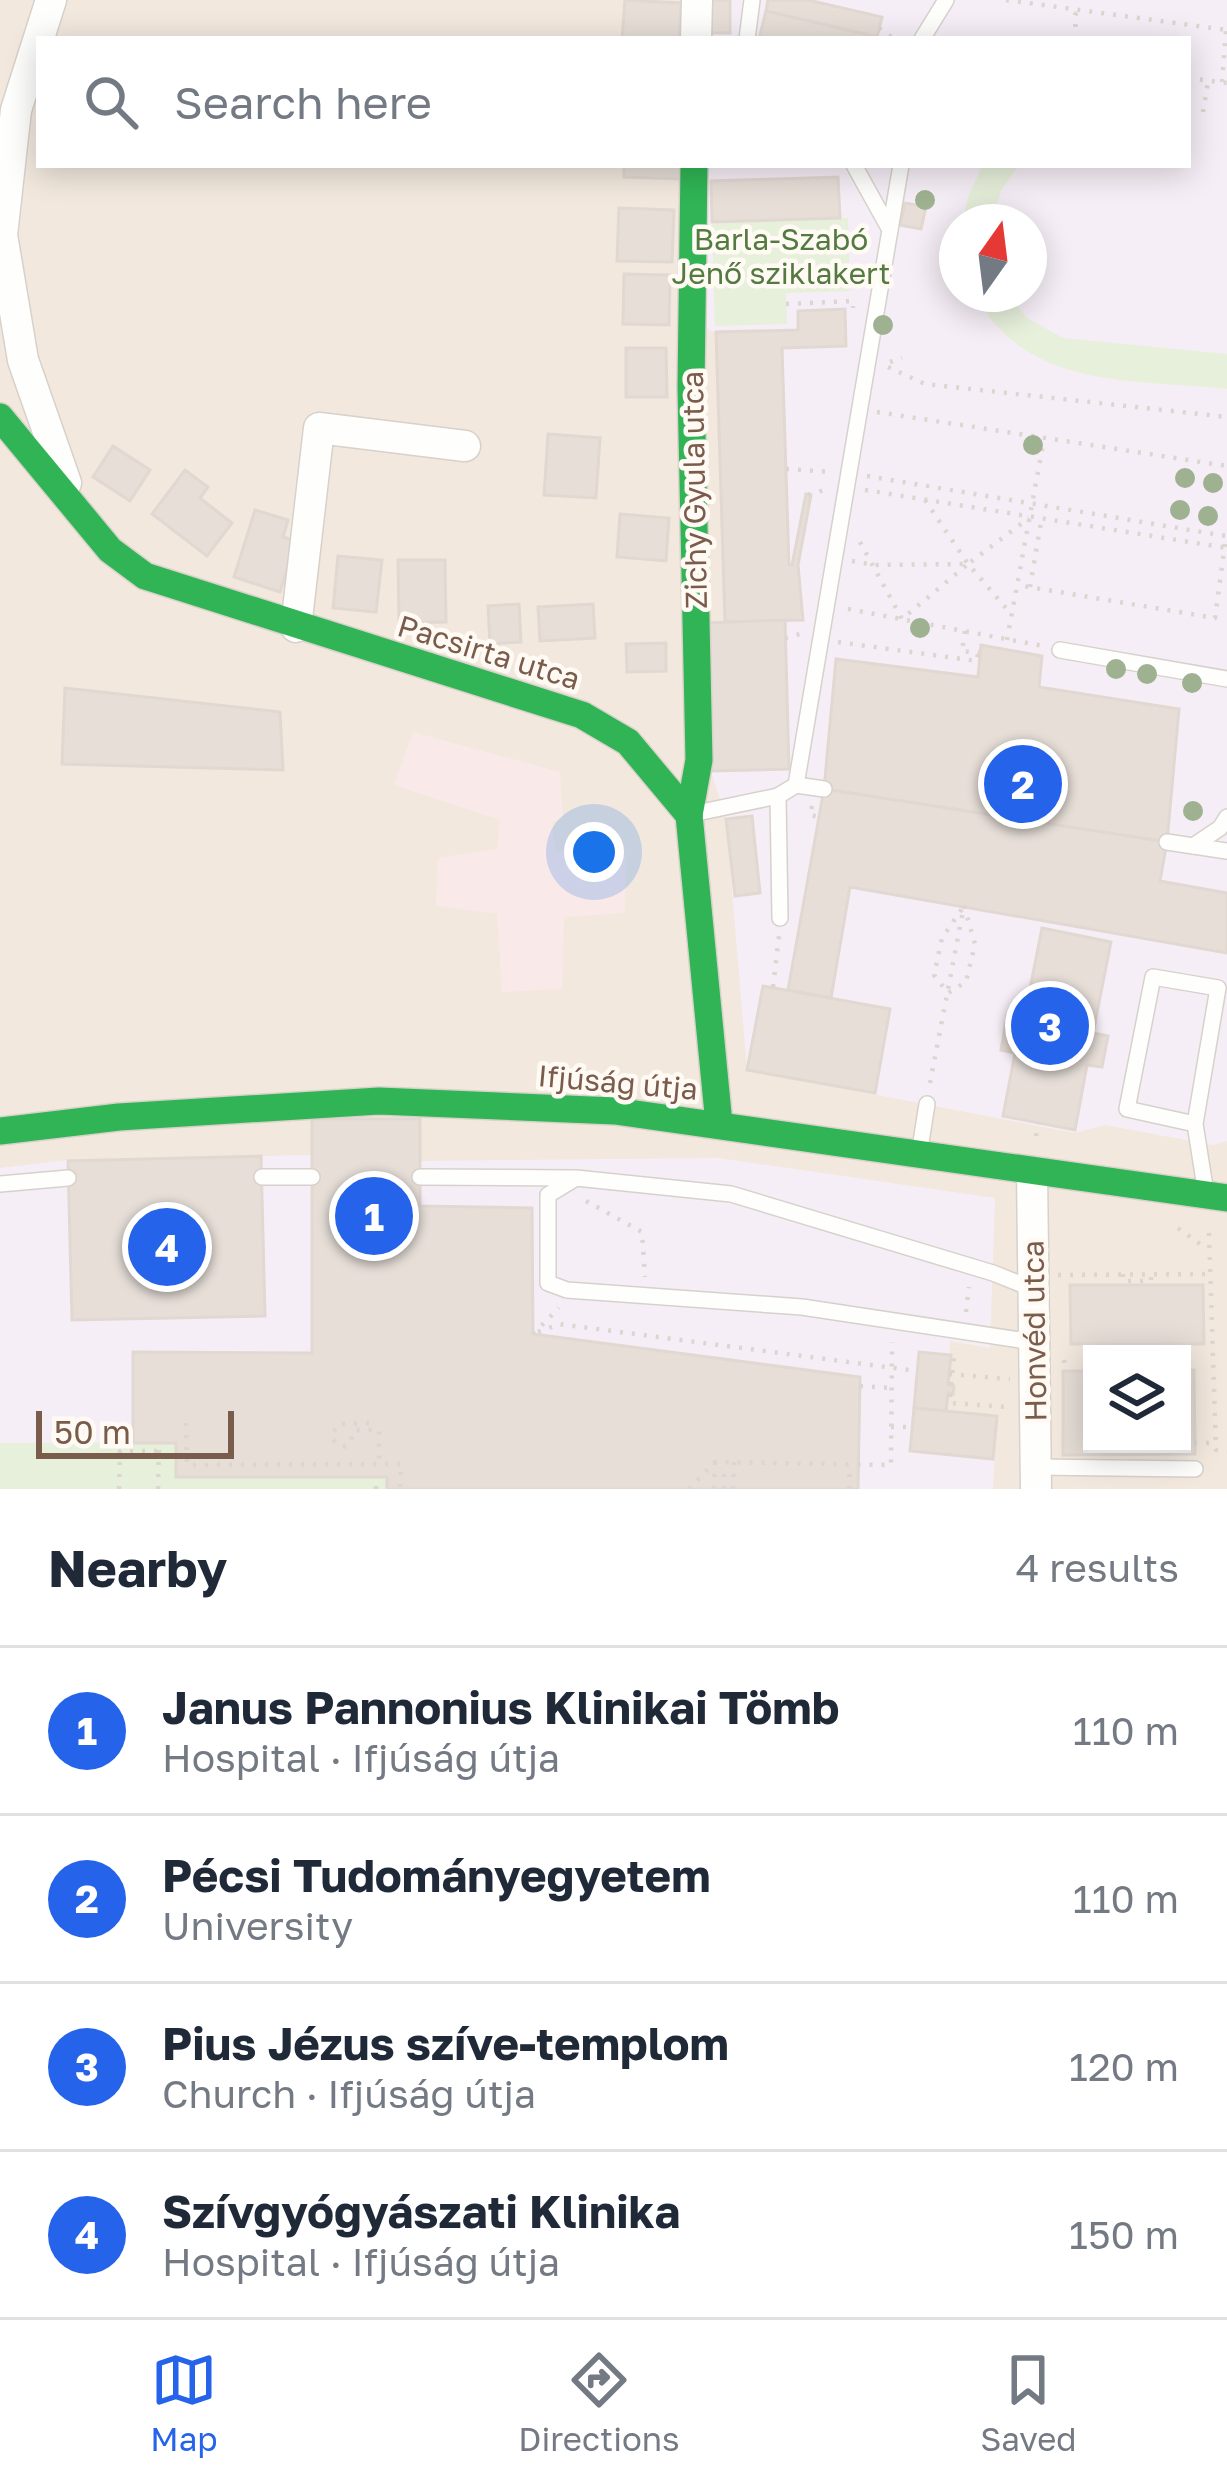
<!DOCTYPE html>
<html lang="en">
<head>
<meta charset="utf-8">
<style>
  body { margin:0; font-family:"Golos Text",sans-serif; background:#f2f2f3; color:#1f2937 }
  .controls { position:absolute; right:36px; bottom:36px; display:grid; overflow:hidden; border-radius:0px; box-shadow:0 6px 30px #0003 }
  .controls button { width:108px; height:108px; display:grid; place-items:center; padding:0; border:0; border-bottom:3px solid #e0e1e3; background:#fff; color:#1f2937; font:60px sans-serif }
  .compass { position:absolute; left:939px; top:204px; width:108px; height:108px; border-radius:50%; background:#fff; box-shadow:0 6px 30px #0003; rotate:14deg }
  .scale { position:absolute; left:36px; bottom:30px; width:198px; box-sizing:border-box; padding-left:12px; border:6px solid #7a5c4d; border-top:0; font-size:33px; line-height:42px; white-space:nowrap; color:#7a5c4d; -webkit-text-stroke:9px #fffaf3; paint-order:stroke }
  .you { position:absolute; left:594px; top:852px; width:42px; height:42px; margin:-30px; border:9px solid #fff; border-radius:50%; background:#1a73e8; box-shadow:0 0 0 18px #1a73e833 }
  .badge { display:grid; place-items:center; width:78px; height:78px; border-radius:50%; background:#2563eb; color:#fff; font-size:39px; font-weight:700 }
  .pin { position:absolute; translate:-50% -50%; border:6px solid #fff; box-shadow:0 3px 12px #0006 }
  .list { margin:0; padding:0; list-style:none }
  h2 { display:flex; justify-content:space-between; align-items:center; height:156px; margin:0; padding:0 48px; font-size:51px }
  h2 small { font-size:39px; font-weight:400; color:#747a83 }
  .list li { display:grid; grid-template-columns:78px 1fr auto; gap:36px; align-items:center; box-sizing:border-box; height:168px; padding:0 48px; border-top:3px solid #e0e1e3 }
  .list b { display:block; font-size:45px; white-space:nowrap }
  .list p { margin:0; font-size:39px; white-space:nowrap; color:#747a83 }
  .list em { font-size:39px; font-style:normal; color:#747a83 }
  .icon { flex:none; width:66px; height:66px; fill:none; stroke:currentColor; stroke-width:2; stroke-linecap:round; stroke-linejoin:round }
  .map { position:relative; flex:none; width:1227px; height:1489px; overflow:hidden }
  .search { position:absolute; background:#fff; box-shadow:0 6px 30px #0003; left:36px; right:36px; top:36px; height:132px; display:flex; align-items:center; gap:30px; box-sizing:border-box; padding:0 42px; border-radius:0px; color:#747a83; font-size:45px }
  .sheet { height:828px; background:#fff }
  nav { display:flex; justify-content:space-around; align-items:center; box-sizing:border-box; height:168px; border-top:3px solid #e0e1e3; background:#fff; font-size:33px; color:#747a83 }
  nav a { display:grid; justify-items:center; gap:6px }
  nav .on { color:#2563eb }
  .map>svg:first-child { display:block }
  .residential { fill:#f2e8de; fill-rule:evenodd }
  .education { fill:#f6eef6; fill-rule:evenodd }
  .medical { fill:#fae9e9 }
  .green { fill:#e7f0db }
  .building { fill:#e6ded7; stroke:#e2d8d2; stroke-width:3 }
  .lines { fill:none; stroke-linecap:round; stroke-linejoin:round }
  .lane-casing { stroke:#d7d1cb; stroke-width:18 }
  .street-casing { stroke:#d7d1cb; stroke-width:33 }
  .fast-casing { stroke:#d9d2cb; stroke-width:30 }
  .path { stroke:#dcd5d0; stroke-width:4.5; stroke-dasharray:3 9; stroke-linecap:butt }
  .lane { stroke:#fefefd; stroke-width:15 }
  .street { stroke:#fefefd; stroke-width:30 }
  .fast { stroke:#30b455; stroke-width:27 }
  .tree { fill:#9eb190 }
  .labels { text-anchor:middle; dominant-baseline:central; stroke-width:9; stroke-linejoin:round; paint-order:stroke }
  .park-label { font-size:30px; fill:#537a41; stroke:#fffaf3 }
  .street-label { font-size:30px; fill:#7a5c4d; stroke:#fffaf3 }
</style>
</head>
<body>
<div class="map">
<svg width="1227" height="1489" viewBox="0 0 1227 1489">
  <rect width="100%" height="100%" fill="#f9f5f0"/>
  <path class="residential" d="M0 0H1227V1489H0ZM39 39H1188V165H39ZM957 222H1029V294H957ZM1092 1354H1182V1444H1092Z"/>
  <g class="education">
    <path d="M701 0H1227V1141L1213 1145 1105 1125 1075 1133 747 1070 726 819 711 771 725 622 716 333 699 325 700 165H1188V39H701ZM957 222H1029V294H957Z"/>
    <path d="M420 1119 421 1161 718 1158 995 1198 990 1348 950 1341 948 1384 954 1386 953 1394H948L946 1410 997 1416 993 1489H0V1168L68 1160 311 1155 312 1148Z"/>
  </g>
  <path class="medical" d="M413 732 560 772 563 818 552 822 555 851 626 855 625 913 564 917 562 989 502 992 497 914 436 906 438 858 497 849 500 820 394 785Z"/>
  <g class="green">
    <path d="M977 165H1019L1001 191 991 222H962L969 194 981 169Z"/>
    <path d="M848 218 850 291 786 293 787 324 715 326 712 222Z"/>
    <path d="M975 294H1008L1027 318 1063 338 1227 354V389C1132 379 1025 390 975 294Z"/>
    <path d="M0 1443H176V1477H387V1489H0Z"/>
  </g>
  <g class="building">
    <path d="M625 0 681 3 679 39H622Z"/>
    <rect x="711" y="0" width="19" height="33"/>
    <path d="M768 0H808L882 17 877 37 766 11Z"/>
    <path d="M766 11 877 37V39H759Z"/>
    <path d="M624 165H681V179L624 177Z"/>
    <path d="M838 177 840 218 712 222 711 181Z"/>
    <path d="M905 203 926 207 921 229 900 225Z"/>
    <path d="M619 208 674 210 672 262 617 261Z"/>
    <path d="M624 274 670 275 669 325 623 324Z"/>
    <path d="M845 309 846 346 782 348 789 565H792L806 494 811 495 798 565 803 620 725 622 716 332 798 330V311Z"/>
    <path d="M626 348H666L667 397H626Z"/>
    <path d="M548 434 600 438 596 498 544 495Z"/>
    <path d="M113 446 150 470 130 501 93 477Z"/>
    <path d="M185 470 208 487 200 498 232 523 207 556 152 514Z"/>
    <path d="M255 510 288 520 283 537 296 541 280 592 234 577Z"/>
    <path d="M620 514 669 518 666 561 617 557Z"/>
    <path d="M338 556 382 560 376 612 333 608Z"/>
    <path d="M398 560H445L446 622 399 623Z"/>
    <path d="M519 604 521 642 490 644 488 606Z"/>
    <path d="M593 604 595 638 540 641 538 607Z"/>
    <path d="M785 620 789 769 711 771 706 623Z"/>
    <path d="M666 643V671L627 672 626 644Z"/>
    <path d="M981 645 1042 656 1039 687 1179 709 1167 842 824 789 836 659 978 677Z"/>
    <path d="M65 688 280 712 283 770 62 764Z"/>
    <path d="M824 789 1167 842 1160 881 1227 893V953L850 887 831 998 788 990Z"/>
    <path d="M752 816 760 893 735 896 726 819Z"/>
    <path d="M1042 928 1111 942 1093 1033 1108 1036 1102 1067 1087 1065 1075 1130 1003 1116 1015 1053 1001 1050 1007 1016 1024 1019Z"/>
    <path d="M763 986 890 1009 875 1093 747 1070Z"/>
    <path d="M312 1119H420V1206L532 1208 533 1334 860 1377 858 1489H387V1477H176V1443H133V1352L312 1353Z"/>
    <path d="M261 1156 265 1316 72 1320 68 1161Z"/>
    <path d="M1070 1285H1203L1204 1344H1071Z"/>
    <path d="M919 1352 951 1355 948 1385 954 1386 953 1394 948 1393 946 1411 914 1408Z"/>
    <path d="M1182 1370H1194L1195 1454 1063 1455V1371H1092V1444H1182Z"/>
    <path d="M914 1408 997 1416 993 1459 910 1451Z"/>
  </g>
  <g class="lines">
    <g class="lane-casing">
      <g id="lane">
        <path d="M747 39 752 0"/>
        <path d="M922 39 946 0"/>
        <path d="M854 165 890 230"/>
        <path d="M1060 650 1227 679"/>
        <path d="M796 785 824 789"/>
        <path d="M778 796 780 918"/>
        <path d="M692 814 778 796 796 785 901 165"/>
        <path d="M1167 842 1227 851"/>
        <path d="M1193 846 1220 828 1227 817"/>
        <path d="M1195 1124 1127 1109 1153 977 1218 988 1195 1124 1205 1187"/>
        <path d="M920 1148 927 1104"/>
        <path d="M262 1177H312"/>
        <path d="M420 1177 573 1178"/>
        <path d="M0 1184 68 1178"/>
        <path d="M1033 1289 993 1273 731 1194 576 1178 548 1195V1283L567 1290 802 1307 1033 1342"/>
        <path d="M1035 1467 1195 1469"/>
      </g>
    </g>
    <g class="street-casing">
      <g id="street">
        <path d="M51 0 16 110 2 235 23 360 66 483"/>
        <path d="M696 39 697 0"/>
        <path d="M296 627 319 428 465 446"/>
        <path d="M1032 1172 1036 1489"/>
      </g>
    </g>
    <g class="fast-casing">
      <g id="fast">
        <path d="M0 417 110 550 145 576 582 715 628 742 689 815 719 1124"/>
        <path d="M689 815 699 760 691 387 694 165"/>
        <path d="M0 1131 119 1117 379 1101 615 1111 1227 1198"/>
      </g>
    </g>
    <g class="path">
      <path d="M1006 0 1227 30"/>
      <path d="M879 28 894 39"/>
      <path d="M1076 39 1075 15 1079 10"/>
      <path d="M1188 78 1227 83"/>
      <path d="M1222 82 1226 30"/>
      <path d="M1203 112 1208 82"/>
      <path d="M786 304 853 301V308"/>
      <path d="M890 362 902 358"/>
      <path d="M888 367 925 384 1227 417"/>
      <path d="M877 412 1227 466"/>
      <path d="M786 469 832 472"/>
      <path d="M867 476 1226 536 1215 618 1017 585"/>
      <path d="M865 490 1227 548"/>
      <path d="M808 495 824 490"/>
      <path d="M925 500 968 564 1012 615"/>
      <path d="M860 542 902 619 968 564"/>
      <path d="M852 561 874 565 968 564 1029 518"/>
      <path d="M1030 587 1041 522"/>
      <path d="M848 609 1043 646"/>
      <path d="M965 631 962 651 979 653"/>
      <path d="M785 638 800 634"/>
      <path d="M1007 640 1044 439"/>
      <path d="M838 642 977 661 978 653"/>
      <path d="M812 806 810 815 819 817"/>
      <path d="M964 906 975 944 966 982 948 993 934 975 942 938Z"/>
      <path d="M773 987 779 936"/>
      <path d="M930 1083 964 906"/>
      <path d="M1036 1136 1038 1123"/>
      <path d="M586 1201 642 1232 645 1277"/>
      <path d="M1178 1228 1207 1249"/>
      <path d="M1209 1233 1216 1450 1227 1451"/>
      <path d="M1123 1274V1281H1151V1274"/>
      <path d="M1058 1275 1209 1274"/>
      <path d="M966 1312 969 1287"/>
      <path d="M538 1332 559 1324 917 1371"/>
      <path d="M533 1334 559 1308"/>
      <path d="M1064 1360 1066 1371"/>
      <path d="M949 1374 1010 1379"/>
      <path d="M951 1385 955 1349"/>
      <path d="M860 1386 892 1388"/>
      <path d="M950 1394V1403L1007 1407"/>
      <path d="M186 1423 187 1465 401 1464 400 1489"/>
      <path d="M369 1423 339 1424 332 1434 334 1440 343 1447 349 1445 355 1430H379V1464"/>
      <path d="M891 1427H912"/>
      <path d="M1194 1443H1216"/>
      <path d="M119 1489 120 1451H159"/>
      <path d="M158 1489 159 1443"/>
      <path d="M376 1489V1477"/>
      <path d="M689 1489 715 1462 891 1465 892 1342"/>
      <path d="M714 1489 715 1462"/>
      <path d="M724 1489V1465"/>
      <path d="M733 1489 734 1462"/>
      <path d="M849 1489 850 1465"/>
    </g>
    <use href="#lane" class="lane"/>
    <use href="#street" class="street"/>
    <use href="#fast" class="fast"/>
  </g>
  <g class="tree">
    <circle cx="925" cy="200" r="10"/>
    <circle cx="883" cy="325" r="10"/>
    <circle cx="1033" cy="445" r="10"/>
    <circle cx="1185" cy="478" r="10"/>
    <circle cx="1213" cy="483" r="10"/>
    <circle cx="1180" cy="510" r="10"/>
    <circle cx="1208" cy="516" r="10"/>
    <circle cx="920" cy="628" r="10"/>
    <circle cx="1116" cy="669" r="10"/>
    <circle cx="1147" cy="674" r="10"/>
    <circle cx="1192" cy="683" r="10"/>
    <circle cx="1193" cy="811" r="10"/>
  </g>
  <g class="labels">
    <g class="park-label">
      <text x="781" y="239">Barla-Szabó<tspan x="781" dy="34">Jenő sziklakert</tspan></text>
    </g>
    <g class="street-label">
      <text transform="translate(694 490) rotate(-91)">Zichy Gyula utca</text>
      <text transform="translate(489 652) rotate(17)">Pacsirta utca</text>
      <text transform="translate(618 1082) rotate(5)">Ifjúság útja</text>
      <text transform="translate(1034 1331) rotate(-91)">Honvéd utca</text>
    </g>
  </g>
</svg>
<div class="controls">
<button><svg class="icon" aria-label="layers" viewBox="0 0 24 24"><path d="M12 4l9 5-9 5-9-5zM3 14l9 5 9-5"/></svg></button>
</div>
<svg class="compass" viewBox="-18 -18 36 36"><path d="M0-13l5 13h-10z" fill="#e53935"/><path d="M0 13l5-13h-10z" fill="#747a83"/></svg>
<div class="scale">50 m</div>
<div class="you"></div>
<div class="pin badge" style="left:374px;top:1216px">1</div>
<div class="pin badge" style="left:1023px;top:784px">2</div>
<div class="pin badge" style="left:1050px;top:1026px">3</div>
<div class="pin badge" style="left:167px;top:1247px">4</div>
<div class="search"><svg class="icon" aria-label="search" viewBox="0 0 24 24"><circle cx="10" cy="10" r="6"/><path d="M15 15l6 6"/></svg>Search here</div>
</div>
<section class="sheet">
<h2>Nearby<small>4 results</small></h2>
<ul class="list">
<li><span class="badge">1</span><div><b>Janus Pannonius Klinikai Tömb</b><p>Hospital · Ifjúság útja</p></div><em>110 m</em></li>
<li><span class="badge">2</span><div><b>Pécsi Tudományegyetem</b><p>University</p></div><em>110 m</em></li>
<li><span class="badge">3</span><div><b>Pius Jézus szíve-templom</b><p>Church · Ifjúság útja</p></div><em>120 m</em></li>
<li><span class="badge">4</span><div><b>Szívgyógyászati Klinika</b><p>Hospital · Ifjúság útja</p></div><em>150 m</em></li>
</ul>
</section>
<nav>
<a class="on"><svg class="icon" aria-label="map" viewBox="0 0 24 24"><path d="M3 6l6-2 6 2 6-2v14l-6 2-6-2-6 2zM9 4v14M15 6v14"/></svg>Map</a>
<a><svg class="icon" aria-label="directions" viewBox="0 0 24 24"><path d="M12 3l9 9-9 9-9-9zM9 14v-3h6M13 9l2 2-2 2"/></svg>Directions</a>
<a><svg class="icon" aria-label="saved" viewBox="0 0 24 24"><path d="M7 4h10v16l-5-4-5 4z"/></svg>Saved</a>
</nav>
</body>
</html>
